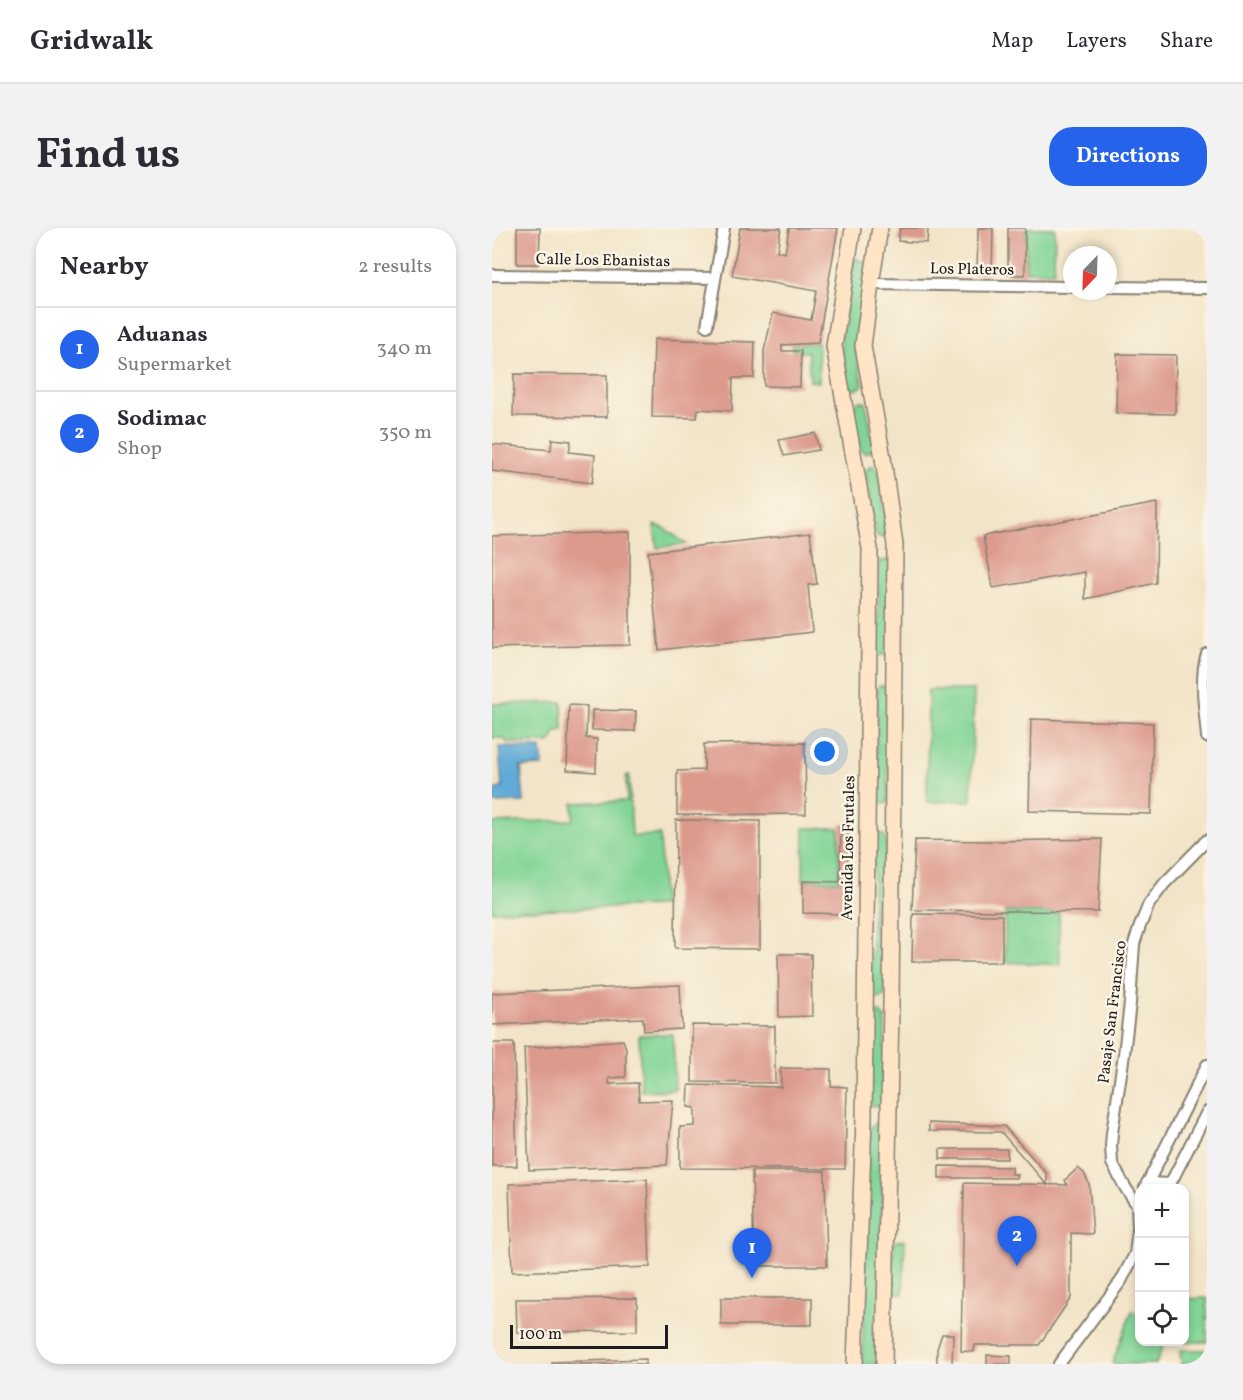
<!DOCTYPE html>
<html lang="en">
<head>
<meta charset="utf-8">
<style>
  body { margin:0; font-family:Vollkorn,serif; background:#f2f2f3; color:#2b2b33 }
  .controls { position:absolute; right:18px; bottom:18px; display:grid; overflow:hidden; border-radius:12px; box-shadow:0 3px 9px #0003 }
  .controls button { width:54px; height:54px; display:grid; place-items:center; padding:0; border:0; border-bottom:2px solid #e1e1e2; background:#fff; color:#2b2b33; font:30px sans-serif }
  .compass { position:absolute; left:571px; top:18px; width:54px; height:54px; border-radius:50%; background:#fff; box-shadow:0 3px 9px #0003; rotate:203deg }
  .scale { position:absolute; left:18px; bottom:15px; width:158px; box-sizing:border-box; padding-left:6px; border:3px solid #1c1c1c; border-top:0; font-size:16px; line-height:21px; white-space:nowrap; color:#1c1c1c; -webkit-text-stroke:4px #fcf5e5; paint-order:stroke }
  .you { position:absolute; left:333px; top:524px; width:21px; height:21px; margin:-15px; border:4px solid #fff; border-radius:50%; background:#1a73e8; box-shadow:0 0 0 9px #1a73e833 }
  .badge { display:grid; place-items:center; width:39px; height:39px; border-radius:50%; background:#2563eb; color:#fff; font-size:20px; font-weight:700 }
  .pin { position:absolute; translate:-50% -50px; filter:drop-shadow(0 2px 3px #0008) }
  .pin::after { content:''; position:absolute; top:32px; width:21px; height:18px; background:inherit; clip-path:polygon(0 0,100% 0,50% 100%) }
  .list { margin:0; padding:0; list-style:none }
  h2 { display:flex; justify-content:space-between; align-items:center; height:78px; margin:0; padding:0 24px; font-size:26px }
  h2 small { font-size:20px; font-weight:400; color:#7c7c81 }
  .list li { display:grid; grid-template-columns:39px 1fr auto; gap:18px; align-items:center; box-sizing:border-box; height:84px; padding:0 24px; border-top:2px solid #e1e1e2 }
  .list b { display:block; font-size:22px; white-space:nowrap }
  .list p { margin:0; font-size:20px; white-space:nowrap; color:#7c7c81 }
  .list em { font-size:20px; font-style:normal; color:#7c7c81 }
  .icon { flex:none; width:33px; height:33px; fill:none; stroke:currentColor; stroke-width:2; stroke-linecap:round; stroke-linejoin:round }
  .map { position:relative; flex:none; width:715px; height:1136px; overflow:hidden; border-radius:24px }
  header { display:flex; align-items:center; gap:36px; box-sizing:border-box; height:84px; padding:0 30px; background:#fff; border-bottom:2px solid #e1e1e2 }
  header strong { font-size:28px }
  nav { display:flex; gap:33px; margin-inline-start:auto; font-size:21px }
  .intro { display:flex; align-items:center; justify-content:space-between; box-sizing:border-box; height:144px; padding:0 36px }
  h1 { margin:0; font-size:42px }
  .button { padding:15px 27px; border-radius:24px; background:#2563eb; color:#fff; font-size:21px; font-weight:700 }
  main { display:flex; gap:36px; padding:0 36px }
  aside { flex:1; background:#fff; border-radius:24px; box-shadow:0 3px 9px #0003 }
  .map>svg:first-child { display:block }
  .green { fill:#81d496; stroke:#4e7859; stroke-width:1.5 }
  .water { fill:#60aad7; stroke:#3e637a; stroke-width:1.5 }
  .building { fill:#dc9a8d }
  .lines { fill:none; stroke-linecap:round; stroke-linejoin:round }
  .street-casing { stroke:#878072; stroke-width:14 }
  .secondary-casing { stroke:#878072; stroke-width:18 }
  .street { stroke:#fff; stroke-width:10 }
  .secondary { stroke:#ffe4c6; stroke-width:15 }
  .labels { text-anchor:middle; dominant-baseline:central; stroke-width:5; stroke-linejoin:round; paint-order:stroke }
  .street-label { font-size:16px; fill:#1c1c1c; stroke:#fcf5e5 }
</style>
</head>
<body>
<header>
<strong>Gridwalk</strong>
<nav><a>Map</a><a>Layers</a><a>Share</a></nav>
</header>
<div class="intro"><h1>Find us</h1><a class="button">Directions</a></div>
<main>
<aside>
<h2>Nearby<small>2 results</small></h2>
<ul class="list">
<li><span class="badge">1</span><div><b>Aduanas</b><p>Supermarket</p></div><em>340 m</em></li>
<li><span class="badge">2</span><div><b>Sodimac</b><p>Shop</p></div><em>350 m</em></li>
</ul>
</aside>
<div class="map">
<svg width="715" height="1136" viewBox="0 0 715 1136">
  <rect width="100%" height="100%" fill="#fcf5e5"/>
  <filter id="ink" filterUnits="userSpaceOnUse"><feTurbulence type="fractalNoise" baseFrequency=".0167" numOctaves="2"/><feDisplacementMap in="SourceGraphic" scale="12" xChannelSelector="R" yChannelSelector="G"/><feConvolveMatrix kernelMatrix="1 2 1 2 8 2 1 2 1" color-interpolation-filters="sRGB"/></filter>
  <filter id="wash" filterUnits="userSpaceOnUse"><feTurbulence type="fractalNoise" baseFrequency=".008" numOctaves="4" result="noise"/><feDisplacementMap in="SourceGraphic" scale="24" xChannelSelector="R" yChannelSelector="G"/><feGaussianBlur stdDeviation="1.35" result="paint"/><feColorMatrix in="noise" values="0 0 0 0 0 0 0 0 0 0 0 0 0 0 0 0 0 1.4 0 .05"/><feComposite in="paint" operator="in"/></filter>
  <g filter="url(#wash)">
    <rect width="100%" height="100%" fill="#f2e4c8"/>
    <g class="green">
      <path d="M534 0H563L562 44 534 43Z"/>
      <path d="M363 30 376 36 363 120 371 156 368 160 363 162 357 160 350 122 349 112Z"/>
      <path d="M326 115 327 154 318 153 316 124 301 123 300 116Z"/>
      <path d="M370 173 374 175 382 219C379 225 373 227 368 221L361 181 365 174Z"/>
      <path d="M379 238 384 240 387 243 395 307 392 310 385 308 384 305 373 246 376 239Z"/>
      <path d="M162 297 172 300 194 316 165 320Z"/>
      <path d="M400 332 398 426 386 427 387 333Z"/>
      <path d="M387 458H392L396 459V575L383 576 385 462Z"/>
      <path d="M436 462H482L479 573 435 574Z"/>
      <path d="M70 474 71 503 64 504 61 511 57 515H16L11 510H0V476Z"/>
      <path d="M137 547 140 608 168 607 171 678 0 683V595L81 592V575L135 573 134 548Z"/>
      <path d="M312 600H347V653L311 652Z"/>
      <path d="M385 606H390L394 609 393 767C388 772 384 772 379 767L382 608Z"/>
      <path d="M513 684 567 685 568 737 513 734Z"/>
      <path d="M384 784H387L393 790 392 873 386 878H381L378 875 380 786Z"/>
      <path d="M181 806 183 862 149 863 147 807Z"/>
      <path d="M385 895 391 897 388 1136H370L377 901 382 896Z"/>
      <path d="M413 1012 411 1066C405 1066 403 1064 399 1059L402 1016 405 1013Z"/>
      <path d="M715 1070V1114H688H692L693 1071Z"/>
      <path d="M640 1083 647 1086 648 1114H672L664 1136H620Z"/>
      <path d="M688 1122H715V1136H689Z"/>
    </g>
    <path class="water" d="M7 519 49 520 51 538 29 539 32 574 0 575V562L10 560Z"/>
    <g id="blocks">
      <g class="building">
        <path d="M25 0H48L47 36H25Z"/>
        <path d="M248 0H289L285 23 293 25 297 0H346L326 115 290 117V123H309L308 159 272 158V123L281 85 319 92 324 63 240 48Z"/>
        <path d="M408 0H436L435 15 406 13Z"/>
        <path d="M486 0H501L500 46H485Z"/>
        <rect x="516" y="0" width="17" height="47"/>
        <path d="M162 111 263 114 262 150H241L240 183 206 181 205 190 160 189Z"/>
        <path d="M625 126 684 127 683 186 624 185Z"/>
        <path d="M22 146 115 147V189L21 188Z"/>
        <path d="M323 205 327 222 292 228 287 212Z"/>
        <path d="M60 211 79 213 77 224 103 227 100 255 0 243V216L59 222Z"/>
        <path d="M665 275 664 355 593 371V344L501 360 491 308Z"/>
        <path d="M138 304V417L0 420V308Z"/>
        <path d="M318 305 325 356 316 357 320 404 167 422 156 324Z"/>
        <path d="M77 477 95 478 94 510 105 511 104 544 75 542Z"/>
        <path d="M100 482 144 483 143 503 100 502Z"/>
        <path d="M539 491 661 495 659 586 537 583Z"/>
        <path d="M313 515 314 586 185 587V543L212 542V516Z"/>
        <path d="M184 592 268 593V721L183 720Z"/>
        <path d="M349 596H356L355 686 311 685V653L348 654Z"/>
        <path d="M610 611 606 684 420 682 423 612 500 613Z"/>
        <path d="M421 686 510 687V734H420Z"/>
        <path d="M286 726H319L320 788 287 789Z"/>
        <path d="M188 757 190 801 152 803 151 790 0 797V765Z"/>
        <path d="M200 797 283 798V855L200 854Z"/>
        <path d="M131 812 134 820V846L133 849 117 850V856L146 855 147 873 181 872 175 937 37 942 32 820Z"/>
        <path d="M0 815H22L25 938H0Z"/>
        <path d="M289 840 339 841V858L355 859 353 941 188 940V899L203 898V880L196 879 197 857 289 859Z"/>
        <path d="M437 895 512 898 555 946V957L509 904 437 903Z"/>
        <rect x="448" y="921" width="67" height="10"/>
        <path d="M447 938 520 939V946H525L524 950H447Z"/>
        <path d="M586 940 592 945 597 956 601 1006 579 1005V1070L547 1117H483L482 1124 469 1123 472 955 575 957 573 952Z"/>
        <path d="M260 943H333L335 1038H262Z"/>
        <path d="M155 951 158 1039 20 1044 17 956Z"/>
        <path d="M145 1070V1103L25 1104 24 1071Z"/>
        <rect x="229" y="1070" width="91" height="27"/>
        <path d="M450 1106H461L460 1136H445V1121Z"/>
        <path d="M495 1127 519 1128V1136H495Z"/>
        <path d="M154 1131V1136H60V1134Z"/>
      </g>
    </g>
  </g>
  <g filter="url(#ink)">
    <use href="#blocks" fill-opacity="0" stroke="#878072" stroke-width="1.5"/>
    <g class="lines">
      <g class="street-casing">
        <g id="street">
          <path d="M0 47 223 50"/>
          <path d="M379 56 580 59"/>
          <path d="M616 59 715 60"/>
          <path d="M215 98 232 0"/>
          <path d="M715 426C707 449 713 484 715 509"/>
          <path d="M655 955 678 956"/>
          <path d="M653 960 715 837"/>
          <path d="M676 960 715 884"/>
          <path d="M645 977 633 959 620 935 619 918 620 905 632 826 638 775 642 716 648 698 657 676 672 656 715 612"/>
          <path d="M567 1136 629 1053 643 1026 646 1000 645 977 647 972"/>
        </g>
      </g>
      <g class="secondary-casing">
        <g id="secondary">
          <path d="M361 0 342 118 378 321 372 891 363 1136"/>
          <path d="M388 0 379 56 371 118 391 230 403 317 399 778 392 1136"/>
        </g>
      </g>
      <use href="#street" class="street"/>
      <use href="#secondary" class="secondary"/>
    </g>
  </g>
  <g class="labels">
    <g class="street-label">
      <text transform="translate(111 33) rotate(1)">Calle Los Ebanistas</text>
      <text transform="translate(480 42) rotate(1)">Los Plateros</text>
      <text transform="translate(357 620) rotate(-89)">Avenida Los Frutales</text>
      <text transform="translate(621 784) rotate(-83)">Pasaje San Francisco</text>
    </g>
  </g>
</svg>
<div class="controls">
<button>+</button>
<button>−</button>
<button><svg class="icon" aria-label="locate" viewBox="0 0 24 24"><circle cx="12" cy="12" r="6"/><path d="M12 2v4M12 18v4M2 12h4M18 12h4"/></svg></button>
</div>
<svg class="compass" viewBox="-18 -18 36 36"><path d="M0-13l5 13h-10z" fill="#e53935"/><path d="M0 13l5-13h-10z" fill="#7c7c81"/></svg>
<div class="scale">100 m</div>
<div class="you"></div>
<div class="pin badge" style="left:260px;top:1050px">1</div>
<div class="pin badge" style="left:525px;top:1038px">2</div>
</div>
</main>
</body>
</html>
